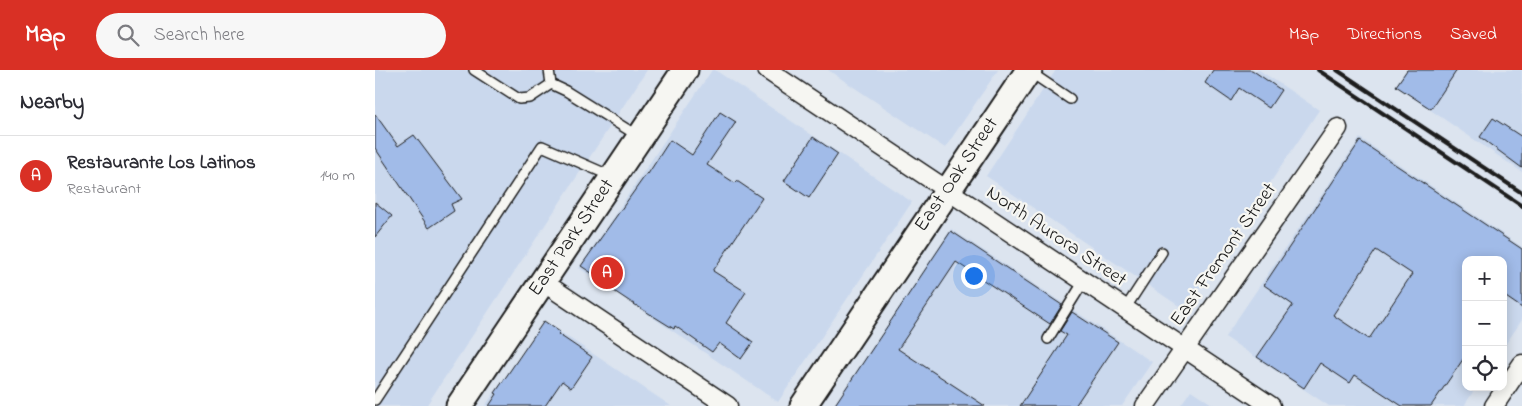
<!DOCTYPE html>
<html lang="en">
<head>
<meta charset="utf-8">
<style>
  body { margin:0; font-family:"Indie Flower",sans-serif; background:#f7f7f7; color:#2b2b33 }
  .controls { position:absolute; right:15px; bottom:15px; display:grid; overflow:hidden; border-radius:10px; box-shadow:0 2px 12px #0003 }
  .controls button { width:45px; height:45px; display:grid; place-items:center; padding:0; border:0; border-bottom:1px solid #e1e1e2; background:#fff; color:#2b2b33; font:25px sans-serif }
  .you { position:absolute; left:598px; top:205px; width:18px; height:18px; margin:-12px; border:4px solid #fff; border-radius:50%; background:#1a73e8; box-shadow:0 0 0 8px #1a73e833 }
  .badge { display:grid; place-items:center; width:32px; height:32px; border-radius:50%; background:#d93025; color:#fff; font-size:16px; font-weight:700 }
  .pin { position:absolute; translate:-50% -50%; border:2px solid #fff; box-shadow:0 1px 5px #0006 }
  .list { margin:0; padding:0; list-style:none }
  h2 { display:flex; justify-content:space-between; align-items:center; height:65px; margin:0; padding:0 20px; font-size:21px }
  h2 small { font-size:16px; font-weight:400; color:#7c7c81 }
  .list li { display:grid; grid-template-columns:32px 1fr auto; gap:15px; align-items:center; box-sizing:border-box; height:80px; padding:0 20px; border-top:1px solid #e1e1e2 }
  .list b { display:block; font-size:19px; white-space:nowrap }
  .list p { margin:0; font-size:16px; white-space:nowrap; color:#7c7c81 }
  .list em { font-size:16px; font-style:normal; color:#7c7c81 }
  .icon { flex:none; width:28px; height:28px; fill:none; stroke:currentColor; stroke-width:2; stroke-linecap:round; stroke-linejoin:round }
  .map { position:relative; flex:none; width:1147px; height:336px; overflow:hidden }
  header { display:flex; align-items:center; gap:30px; box-sizing:border-box; height:70px; padding:0 25px; background:#d93025; color:#fff }
  header strong { font-size:24px }
  nav { display:flex; gap:28px; margin-inline-start:auto; font-size:18px }
  .search { width:350px; height:45px; background:#f7f7f7; display:flex; align-items:center; gap:12px; box-sizing:border-box; padding:0 18px; border-radius:28px; color:#7c7c81; font-size:19px }
  main { display:flex }
  aside { flex:1; background:#fff }
  .map>svg:first-child { display:block }
  .built { fill:#cad8ed }
  .building { fill:#a1bbe8; stroke:#1c1c1c; fill-rule:evenodd }
  .lines { fill:none; stroke-linecap:round; stroke-linejoin:round }
  .lane-casing { stroke:#1c1c1c; stroke-width:12 }
  .street-casing { stroke:#1c1c1c; stroke-width:21 }
  .secondary-casing { stroke:#1c1c1c; stroke-width:29 }
  .lane { stroke:#f6f6f2; stroke-width:9 }
  .street { stroke:#f6f6f2; stroke-width:18 }
  .secondary { stroke:#f6f6f2; stroke-width:25 }
  .rail { stroke:#1c1c1c; stroke-width:4 }
  .labels { text-anchor:middle; dominant-baseline:central; stroke-width:4.5; stroke-linejoin:round; paint-order:stroke }
  .street-label { font-size:20px; fill:#1c1c1c; stroke:#f6f6f2 }
</style>
</head>
<body>
<header>
<strong>Map</strong>
<div class="search"><svg class="icon" aria-label="search" viewBox="0 0 24 24"><circle cx="10" cy="10" r="6"/><path d="M15 15l6 6"/></svg>Search here</div>
<nav><a>Map</a><a>Directions</a><a>Saved</a></nav>
</header>
<main>
<aside>
<h2>Nearby<small></small></h2>
<ul class="list">
<li><span class="badge">A</span><div><b>Restaurante Los Latinos</b><p>Restaurant</p></div><em>140 m</em></li>
</ul>
</aside>
<div class="map">
<svg width="1147" height="336" viewBox="0 0 1147 336">
  <rect width="100%" height="100%" fill="#dce4ef"/>
  <filter id="ink" filterUnits="userSpaceOnUse"><feTurbulence type="fractalNoise" baseFrequency=".02" numOctaves="2"/><feDisplacementMap in="SourceGraphic" scale="10" xChannelSelector="R" yChannelSelector="G"/><feConvolveMatrix kernelMatrix="1 2 1 2 8 2 1 2 1" color-interpolation-filters="sRGB"/></filter>
  <g filter="url(#ink)">
    <g class="built">
      <path d="M0 0H272L51 336H0Z"/>
      <path d="M337 0H340L537 132 403 332 204 198Z"/>
      <path d="M453 0H623L570 78Z"/>
      <path d="M681 0H884L944 40 810 240 611 106Z"/>
      <path d="M1031 0H1147V102L1020 16Z"/>
      <path d="M985 68 1147 177V250L1128 278V190H1091V317H1101L1089 336H954L850 267Z"/>
      <path d="M576 159 777 292 747 336H458Z"/>
      <path d="M169 251 296 336H110Z"/>
      <path d="M816 320 840 336H805Z"/>
    </g>
    <g class="building">
      <path d="M838 0H877L906 20 894 38 864 18 856 31 830 13Z"/>
      <path d="M1032 0H1082L1056 39 1021 16Z"/>
      <path d="M345 42 361 52 332 95 360 113 362 111 387 128 338 201 371 222 351 253 378 272 366 289 344 273 337 282 300 256 299 259 254 231 239 221 241 219 206 196 272 103 273 104 295 70 317 85Z"/>
      <path d="M0 44 23 76 39 65 87 129 76 134 79 141 54 158 0 78Z"/>
      <path d="M1118 48 1147 67V98L1105 67Z"/>
      <path d="M438 67 463 84 434 128 409 111Z"/>
      <path d="M985 71 1147 179V238L1128 225V190H1091V285L1056 336H1027L980 305 975 313 945 293 929 318 882 287 918 235 889 215ZM1001 180 1037 204 994 269 958 245Z"/>
      <path d="M0 132 17 146 0 167Z"/>
      <path d="M576 161 687 235 675 254 581 192 523 279 610 336H459Z"/>
      <path d="M697 242 743 272 700 336H645L692 265 685 261Z"/>
      <path d="M169 251 185 262 183 264 217 287 196 318 187 311 170 336H114L122 324 120 323Z"/>
    </g>
    <g class="lines">
      <g class="lane-casing">
        <g id="lane">
          <path d="M99 0 144 29 155 28 176 14"/>
          <path d="M174 0 176 14 191 21 263 66"/>
          <path d="M655 2 695 29"/>
          <path d="M750 239 787 182"/>
          <path d="M673 269 709 211"/>
          <path d="M0 330 167 76 236 106"/>
        </g>
      </g>
      <g class="street-casing">
        <g id="street">
          <path d="M392 0 896 336"/>
          <path d="M168 212 353 336"/>
          <path d="M770 336 963 58"/>
          <path d="M1119 336 1147 294"/>
        </g>
      </g>
      <g class="secondary-casing">
        <g id="secondary">
          <path d="M84 336 310 0"/>
          <path d="M428 336 654 0"/>
        </g>
      </g>
      <use href="#lane" class="lane"/>
      <use href="#street" class="street"/>
      <use href="#secondary" class="secondary"/>
      <g class="rail">
        <path d="M943 0 1147 136"/>
        <path d="M962 0 1147 123"/>
      </g>
    </g>
  </g>
  <g class="labels">
    <g class="street-label">
      <text transform="translate(582 105) rotate(-56)">East Oak Street</text>
      <text transform="translate(681 167) rotate(34)">North Aurora Street</text>
      <text transform="translate(197 168) rotate(-56)">East Park Street</text>
      <text transform="translate(849 185) rotate(-55)">East Fremont Street</text>
    </g>
  </g>
</svg>
<div class="controls">
<button>+</button>
<button>−</button>
<button><svg class="icon" aria-label="locate" viewBox="0 0 24 24"><circle cx="12" cy="12" r="6"/><path d="M12 2v4M12 18v4M2 12h4M18 12h4"/></svg></button>
</div>
<div class="you"></div>
<div class="pin badge" style="left:232px;top:203px">A</div>
</div>
</main>
</body>
</html>
